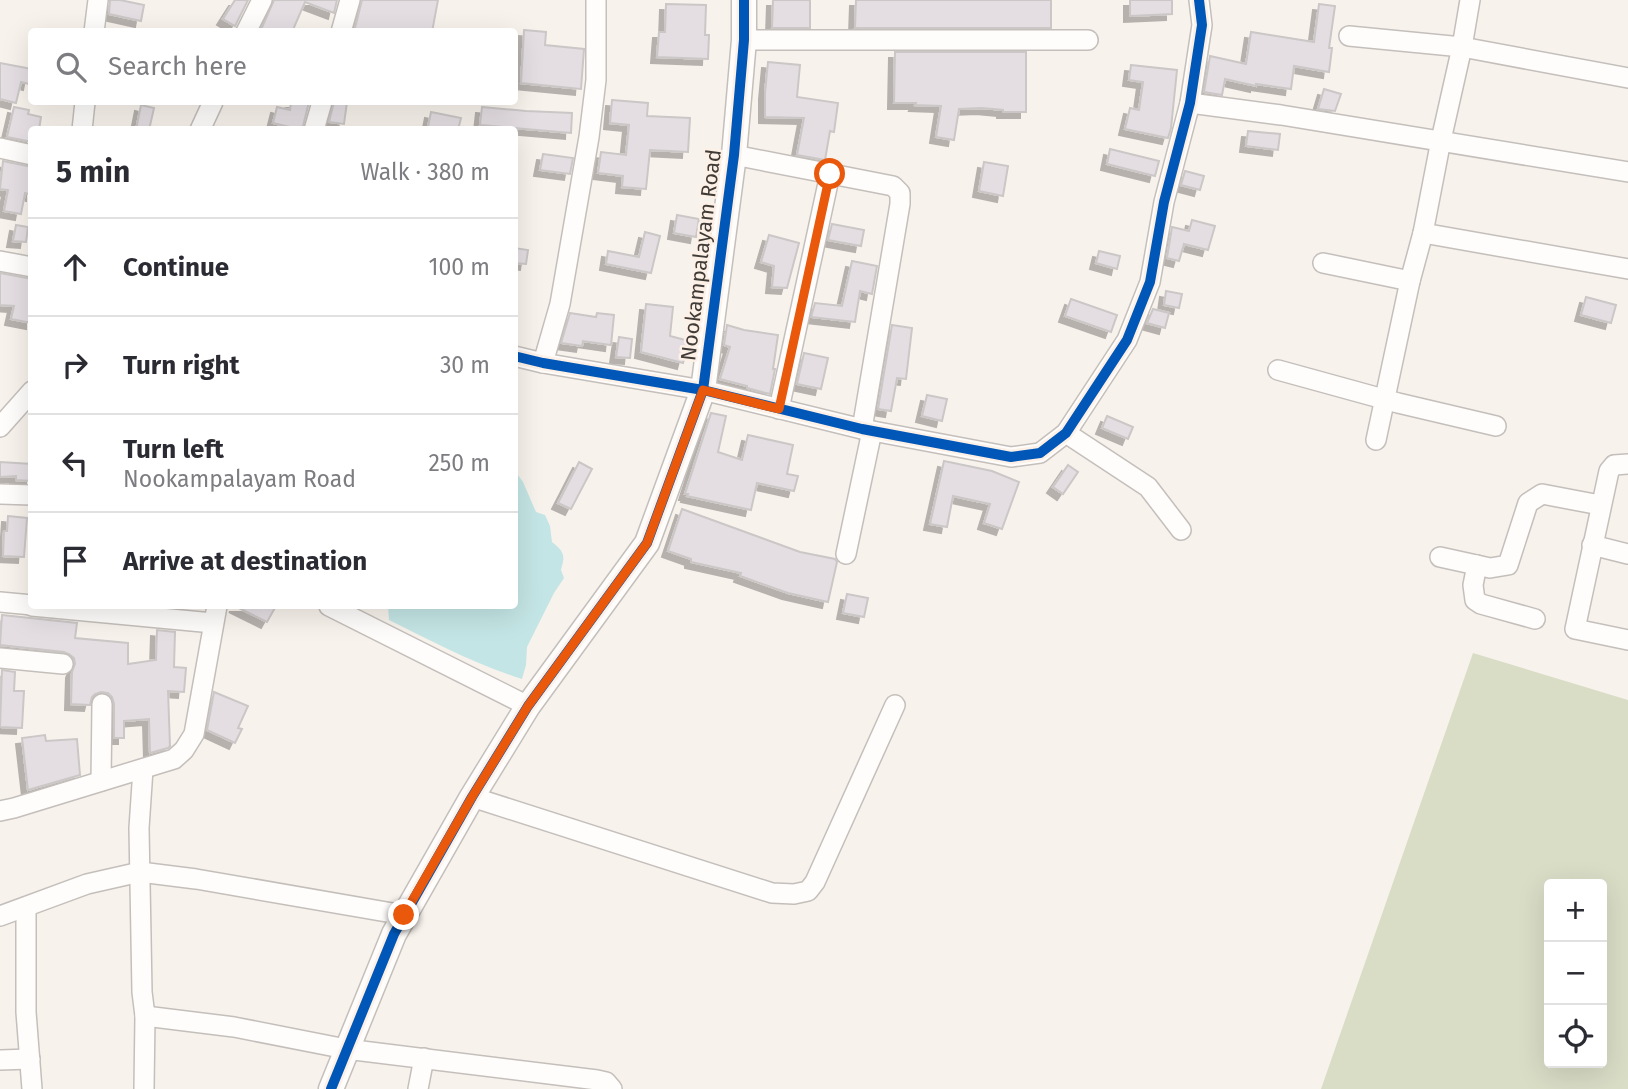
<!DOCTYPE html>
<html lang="en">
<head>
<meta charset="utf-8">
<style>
  body { margin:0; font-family:"Fira Sans",sans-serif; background:#f2f2f3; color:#2b2b33 }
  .controls { position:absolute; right:21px; bottom:21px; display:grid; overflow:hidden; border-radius:7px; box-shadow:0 7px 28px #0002 }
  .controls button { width:63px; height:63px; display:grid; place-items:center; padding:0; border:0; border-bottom:2px solid #e1e1e2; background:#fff; color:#2b2b33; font:35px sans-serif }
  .stop { position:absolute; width:21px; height:21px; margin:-16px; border:5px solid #ea580c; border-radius:50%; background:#fff }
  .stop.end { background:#ea580c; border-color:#fff; box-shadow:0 2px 7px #0008 }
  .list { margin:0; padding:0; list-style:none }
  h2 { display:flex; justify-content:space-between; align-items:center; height:91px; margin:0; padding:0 28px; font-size:30px }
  h2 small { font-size:23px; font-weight:400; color:#7c7c81 }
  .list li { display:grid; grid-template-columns:46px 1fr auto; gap:21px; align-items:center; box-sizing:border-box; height:98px; padding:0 28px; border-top:2px solid #e1e1e2 }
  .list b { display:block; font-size:26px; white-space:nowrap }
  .list p { margin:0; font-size:23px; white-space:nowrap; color:#7c7c81 }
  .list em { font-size:23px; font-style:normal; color:#7c7c81 }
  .icon { flex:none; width:38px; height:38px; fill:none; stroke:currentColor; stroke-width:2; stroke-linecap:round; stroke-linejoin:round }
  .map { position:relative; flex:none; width:1628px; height:1089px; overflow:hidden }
  .search { position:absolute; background:#fff; box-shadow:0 7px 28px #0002; left:28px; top:28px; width:490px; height:77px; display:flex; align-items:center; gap:18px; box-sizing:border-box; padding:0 24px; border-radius:7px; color:#7c7c81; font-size:26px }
  .panel { position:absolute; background:#fff; box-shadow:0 7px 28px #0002; left:28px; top:126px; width:490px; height:483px; border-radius:7px }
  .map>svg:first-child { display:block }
  .green { fill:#d9ddc6; fill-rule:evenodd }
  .water { fill:#c4e5e5 }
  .building { fill:#e4dee2; stroke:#cbc7c7; stroke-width:2; filter:url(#shadow) }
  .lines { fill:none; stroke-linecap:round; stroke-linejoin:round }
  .minor-casing { stroke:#c4bfbb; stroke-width:22 }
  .tertiary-casing { stroke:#c4bfbb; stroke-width:27 }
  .minor { stroke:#fefdfc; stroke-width:19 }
  .tertiary { stroke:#fefdfc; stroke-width:24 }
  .cycleway-casing { stroke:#fdf1e7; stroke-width:15 }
  .cycleway { stroke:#0057b8; stroke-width:10 }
  .route { stroke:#ea580c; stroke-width:9 }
  .labels { text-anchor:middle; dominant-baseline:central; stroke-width:5; stroke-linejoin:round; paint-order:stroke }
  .street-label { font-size:21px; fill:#403b37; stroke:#fdf1e7 }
</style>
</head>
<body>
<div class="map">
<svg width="1628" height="1089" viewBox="0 0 1628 1089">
  <defs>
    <filter id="shadow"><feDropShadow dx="-6" dy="6" stdDeviation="0" flood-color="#0004"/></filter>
  </defs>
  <rect width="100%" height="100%" fill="#f8f2ec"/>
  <path class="green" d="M1473 653 1628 700V1089H1321ZM1549 884H1602V1063H1549Z"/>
  <path class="water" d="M515 471 523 482 536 512 545 515 550 526 552 542C565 552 565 556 561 570L564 578 554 593 527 647 526 665 522 679C475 664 433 642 389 620L388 606H514Z"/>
  <g class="building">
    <path d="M110 0H120L144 5 141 21 109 14Z"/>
    <path d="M235 0H248L235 26 223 19Z"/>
    <path d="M274 0H337L334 13 305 2 292 32H260Z"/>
    <path d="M362 0H438L432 32H354Z"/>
    <path d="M773 0H810V28H772Z"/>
    <path d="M856 0H1051V28H855Z"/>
    <path d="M1130 0H1172V14L1130 16Z"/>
    <path d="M666 4 706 5 705 35H709L708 59 657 57 659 32H665Z"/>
    <path d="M1319 4 1335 6 1329 48H1332L1329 72 1294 66 1291 89 1256 84V86L1225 79 1222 95 1204 92 1210 56 1246 64 1251 32 1314 42Z"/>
    <path d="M524 30 546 32 545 45 584 49 581 89 521 83Z"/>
    <path d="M895 52H1026V112H1003V110L982 108 959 109 954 140 936 137 941 106 915 105 916 103H894Z"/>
    <path d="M768 62 800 65 797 97 838 103 834 132 830 131 825 160 797 155 804 118 765 117V93Z"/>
    <path d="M0 63 32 69 29 84 21 82 16 103 0 99Z"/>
    <path d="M1131 65 1177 70 1171 128 1168 138 1125 129 1130 108 1139 110 1143 82 1129 80Z"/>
    <path d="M1324 89 1341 94 1335 111 1318 109Z"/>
    <path d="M612 100 648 103 647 116 690 118 688 152 650 150 646 189 622 187 623 176 598 173 601 152 626 155 629 125 610 123Z"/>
    <path d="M291 102H309L302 130 273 123 277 107 290 110Z"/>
    <path d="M334 102H347L344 124 329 122Z"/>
    <path d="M141 105 154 108 149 130H136Z"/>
    <path d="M14 107 29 110 28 114 41 117 39 130H32V142L7 137Z"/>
    <path d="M482 107 526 111 572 113 571 133 480 125Z"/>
    <path d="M431 112 461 118 458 130H439L428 127Z"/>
    <path d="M1248 131 1280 134 1278 150 1246 146Z"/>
    <path d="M1110 149 1159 161 1155 176 1107 164Z"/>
    <path d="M543 154 573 158 570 174 540 170Z"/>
    <path d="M3 161 32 167V195L25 193 21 214 4 211 8 190 0 189Z"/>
    <path d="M984 162 1008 166 1003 196 979 191Z"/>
    <path d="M1185 171 1204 176 1200 190 1181 185Z"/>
    <path d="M677 215 699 219 696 237 674 233Z"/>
    <path d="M1192 220 1215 226 1208 250 1184 244 1179 261 1167 258 1172 227 1189 231Z"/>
    <path d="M832 224 864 230 861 246 828 240Z"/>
    <path d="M16 225 28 227 26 242 13 241Z"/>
    <path d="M645 232 660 236 651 273 606 264 608 251 639 257Z"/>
    <path d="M769 235 799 243 787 288 772 287 774 266 761 262Z"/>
    <path d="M514 248 528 250 526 264 514 263Z"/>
    <path d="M1099 251 1120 256 1117 269 1096 263Z"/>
    <path d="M852 261 877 266 872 294 860 291 855 322 811 317 815 303 842 306Z"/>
    <path d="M0 273 32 279V323L11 319 14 306 0 305Z"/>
    <path d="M1166 291 1182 294 1179 308 1164 305Z"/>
    <path d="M1586 297 1616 305 1611 323 1581 315Z"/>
    <path d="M1071 299 1117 315 1111 332 1065 316Z"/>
    <path d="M646 304 673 307 670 336 689 341 683 363 641 352Z"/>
    <path d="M1153 309 1169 313 1165 328 1147 323Z"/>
    <path d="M570 313 596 317 597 313 614 315 611 345 583 341 582 346 561 343Z"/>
    <path d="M727 325 744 330 778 335 773 369H775L770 394 747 388V386L720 379 730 347 724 345Z"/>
    <path d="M892 325 912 328 906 379 897 378 891 411 878 409Z"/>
    <path d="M619 337 632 339 630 358 616 357Z"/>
    <path d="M804 353 828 358 821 389 797 384Z"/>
    <path d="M927 395 947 399 942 421 922 416Z"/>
    <path d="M711 413 726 416 718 452 742 460 748 435 793 445 787 474 798 476 794 491 757 483 751 510 687 496 688 494H685Z"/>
    <path d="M1107 416 1133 427 1128 439 1102 428Z"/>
    <path d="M944 461 992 471 1019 482 1002 529 984 523 990 504 953 496 947 527 930 524Z"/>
    <path d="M0 462 32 464V481L16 480V476L0 477Z"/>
    <path d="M579 462 592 469 571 509 558 503Z"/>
    <path d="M1068 465 1078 472 1063 494 1053 487Z"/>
    <path d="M682 509 800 552 835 559 837 562 828 602 788 593 740 576 741 573 691 562V559L668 551Z"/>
    <path d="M8 516 27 518 24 557 3 556 4 531H7Z"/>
    <path d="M847 594 868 598 864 617 843 613Z"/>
    <path d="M235 606H276L267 622Z"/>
    <path d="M2 615 77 623 75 638 128 643V664L156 660 157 630 175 632 174 667 186 668 184 692 168 691 170 746 168 748 150 753 149 719 124 721V738H114V704L112 697 108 693 101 692 95 694 92 697 90 705 71 704 72 672 75 664 74 658 69 654 64 652 0 645Z"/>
    <path d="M2 670 15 672 14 691H24L22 728 0 727Z"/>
    <path d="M214 692 248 706 238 728 242 729 235 743 207 730Z"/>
    <path d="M45 735 46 741 77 739 80 775 28 790 22 738Z"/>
  </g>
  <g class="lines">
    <g class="minor-casing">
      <g id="minor">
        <path d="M94 32 98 0"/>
        <path d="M246 32 262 0"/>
        <path d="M341 32 350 0"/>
        <path d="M1349 36 1462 47 1628 78"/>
        <path d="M744 40H1088"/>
        <path d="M1190 103 1281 115 1628 172"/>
        <path d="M82 130 85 102"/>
        <path d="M200 130 213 102"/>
        <path d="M314 130 322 102"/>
        <path d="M0 148 32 155"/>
        <path d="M734 155 893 186 900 193V204L862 429"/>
        <path d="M1423 233 1628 269"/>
        <path d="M0 261 32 267"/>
        <path d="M1323 263 1410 281"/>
        <path d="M514 356 543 363 703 390 862 429 1011 457 1040 453 1066 433 1127 340 1150 282 1164 202 1190 103 1202 25 1199 0"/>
        <path d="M543 363 560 304 589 137 596 80V0"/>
        <path d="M1278 370 1398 403 1496 426"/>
        <path d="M779 409 830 174"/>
        <path d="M0 427 32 391"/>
        <path d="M1066 433 1148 487 1181 530"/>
        <path d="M1376 440 1410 281 1423 233 1441 140 1462 47 1470 0"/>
        <path d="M1628 464 1614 465 1609 471 1575 629 1628 640"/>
        <path d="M0 494 32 495"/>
        <path d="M1592 545 1628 554"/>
        <path d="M846 554 872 431"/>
        <path d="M1440 557 1490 568 1508 565 1528 503 1542 494 1600 505"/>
        <path d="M1477 565 1473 585 1475 600 1481 604 1535 619"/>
        <path d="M0 602 32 605"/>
        <path d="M32 606 213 623"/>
        <path d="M329 606 528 706"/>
        <path d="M0 658 63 664"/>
        <path d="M143 769 139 828 142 992 145 1016 144 1089"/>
        <path d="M101 781 102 704"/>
        <path d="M472 797 772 893 794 894 808 891 815 882 895 705"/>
        <path d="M0 811 14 808 174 759 184 750 194 734 217 606"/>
        <path d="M26 907V1012L32 1089"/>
        <path d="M0 916 87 884 140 872 196 879 404 915"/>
        <path d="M145 1016 234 1027 346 1049 597 1080 606 1082 612 1089"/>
        <path d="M0 1060 30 1059"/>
        <path d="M418 1089 424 1058"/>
      </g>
    </g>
    <g class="tertiary-casing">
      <path id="tertiary" d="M331 1089 394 934 472 797 528 706 647 543 703 390 734 155 744 40V0"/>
    </g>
    <use href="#minor" class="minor"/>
    <use href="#tertiary" class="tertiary"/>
    <g class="cycleway-casing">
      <g id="cycleway">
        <path d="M514 356 543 363 703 390 862 429 1011 457 1040 453 1066 433 1127 340 1150 282 1164 202 1190 103 1202 25 1199 0"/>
        <path d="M331 1089 394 934 472 797 528 706 647 543 703 390 734 155 744 40V0"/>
      </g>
    </g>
    <use href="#cycleway" class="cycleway"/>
  </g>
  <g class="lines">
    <path class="route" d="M404 915 472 797 528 706 647 543 703 390 779 409 830 174"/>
  </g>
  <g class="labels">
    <g class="street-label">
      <text transform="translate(701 255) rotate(-83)">Nookampalayam Road</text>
    </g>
  </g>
</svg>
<div class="controls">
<button>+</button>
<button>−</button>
<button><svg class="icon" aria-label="locate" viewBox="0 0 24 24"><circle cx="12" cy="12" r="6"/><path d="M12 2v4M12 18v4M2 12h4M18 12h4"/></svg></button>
</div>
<div class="stop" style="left:830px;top:174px"></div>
<div class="stop end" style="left:404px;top:915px"></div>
<div class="search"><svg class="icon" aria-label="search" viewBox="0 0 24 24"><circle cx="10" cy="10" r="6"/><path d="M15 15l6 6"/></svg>Search here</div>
<section class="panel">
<h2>5 min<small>Walk · 380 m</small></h2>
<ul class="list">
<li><svg class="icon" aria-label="ahead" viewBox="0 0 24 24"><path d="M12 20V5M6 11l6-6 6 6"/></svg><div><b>Continue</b></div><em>100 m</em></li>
<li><svg class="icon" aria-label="right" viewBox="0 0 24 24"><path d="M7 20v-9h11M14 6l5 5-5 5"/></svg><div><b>Turn right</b></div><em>30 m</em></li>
<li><svg class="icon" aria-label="left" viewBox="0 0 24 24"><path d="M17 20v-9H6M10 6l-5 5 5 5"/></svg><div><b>Turn left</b><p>Nookampalayam Road</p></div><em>250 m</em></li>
<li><svg class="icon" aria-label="arrive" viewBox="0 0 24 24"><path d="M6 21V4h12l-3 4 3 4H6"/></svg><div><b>Arrive at destination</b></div></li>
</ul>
</section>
</div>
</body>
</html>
